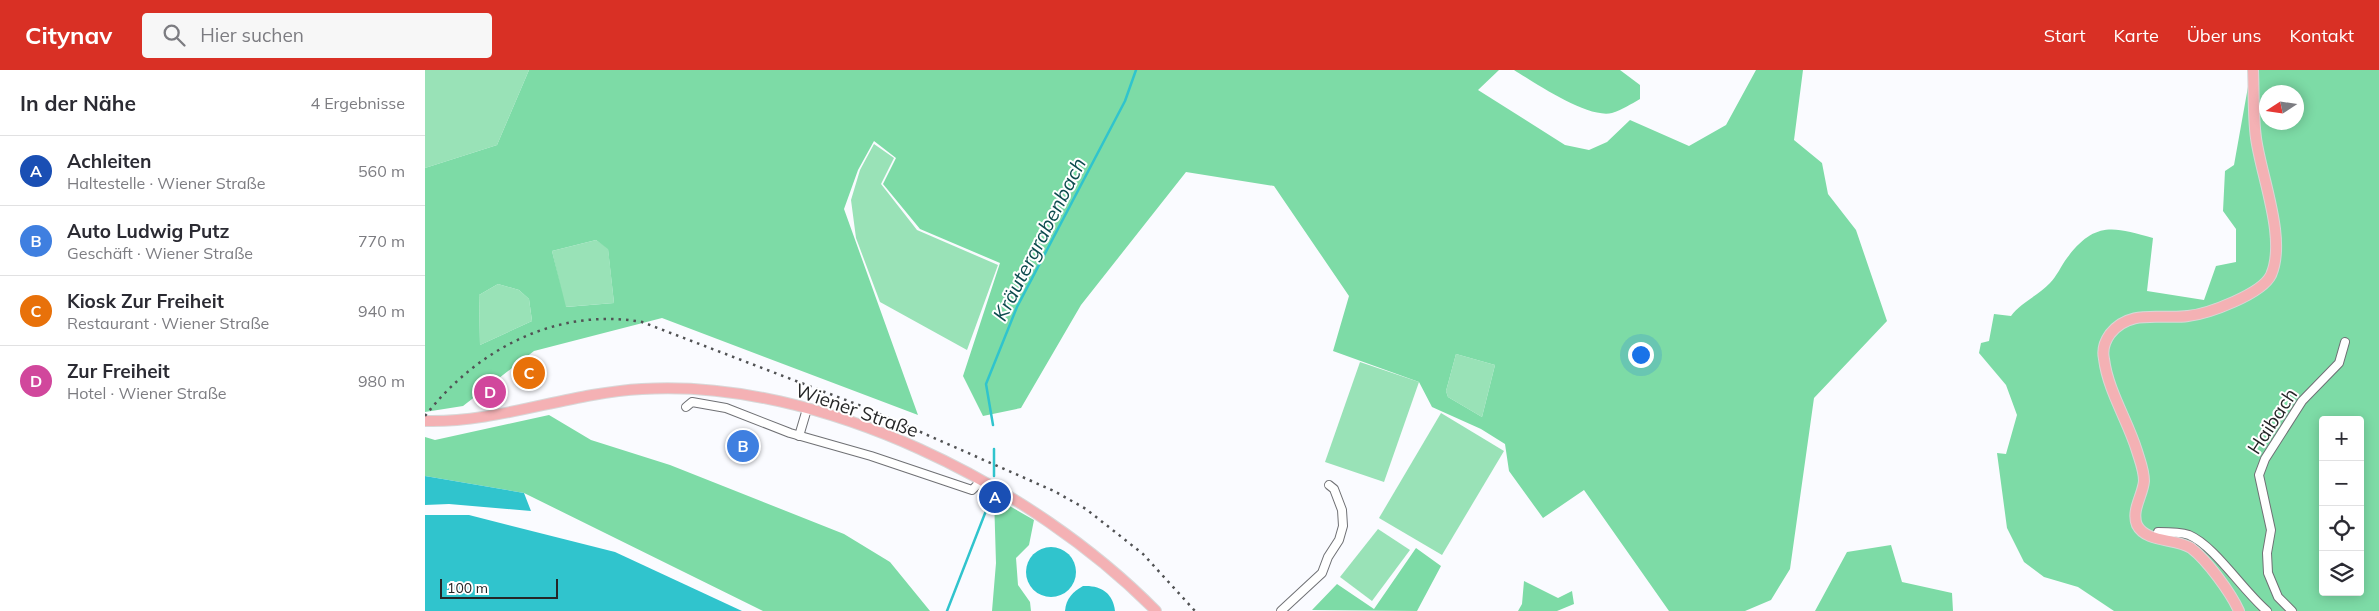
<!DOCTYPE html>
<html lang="de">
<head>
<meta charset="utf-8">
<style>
  body { margin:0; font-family:Mulish,sans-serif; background:#f7f7f7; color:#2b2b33 }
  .controls { position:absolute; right:15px; bottom:15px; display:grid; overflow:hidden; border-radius:5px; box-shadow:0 2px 12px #0003 }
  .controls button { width:45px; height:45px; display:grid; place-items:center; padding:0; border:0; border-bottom:1px solid #e1e1e2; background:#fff; color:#2b2b33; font:25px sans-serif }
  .compass { position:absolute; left:1834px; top:15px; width:45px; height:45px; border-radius:50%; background:#fff; box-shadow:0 2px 12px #0003; rotate:258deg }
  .scale { position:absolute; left:15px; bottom:12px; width:118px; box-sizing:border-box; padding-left:5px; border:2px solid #252627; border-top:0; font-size:14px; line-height:18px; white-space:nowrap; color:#252627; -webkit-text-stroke:4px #fff; paint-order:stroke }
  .you { position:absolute; left:1215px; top:284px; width:18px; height:18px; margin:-12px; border:4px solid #fff; border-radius:50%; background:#1a73e8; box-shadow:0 0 0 8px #1a73e833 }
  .badge { display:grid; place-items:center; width:32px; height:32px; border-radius:50%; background:#d93025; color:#fff; font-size:16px; font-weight:700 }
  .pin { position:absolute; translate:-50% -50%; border:2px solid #fff; box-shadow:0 1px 5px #0006 }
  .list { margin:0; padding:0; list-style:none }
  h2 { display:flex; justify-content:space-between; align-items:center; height:65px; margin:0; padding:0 20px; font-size:21px }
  h2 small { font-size:16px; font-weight:400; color:#7c7c81 }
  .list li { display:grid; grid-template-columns:32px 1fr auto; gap:15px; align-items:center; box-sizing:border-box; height:70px; padding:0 20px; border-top:1px solid #e1e1e2 }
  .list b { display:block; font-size:19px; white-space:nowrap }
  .list p { margin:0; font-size:16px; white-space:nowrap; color:#7c7c81 }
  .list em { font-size:16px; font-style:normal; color:#7c7c81 }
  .icon { flex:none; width:28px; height:28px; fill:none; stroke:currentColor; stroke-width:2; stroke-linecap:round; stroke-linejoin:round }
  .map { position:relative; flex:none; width:1954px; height:541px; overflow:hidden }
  header { display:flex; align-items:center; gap:30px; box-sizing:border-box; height:70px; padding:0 25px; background:#d93025; color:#fff }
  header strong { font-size:24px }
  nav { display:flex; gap:28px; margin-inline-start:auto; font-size:18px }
  .search { width:350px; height:45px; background:#f7f7f7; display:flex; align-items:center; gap:12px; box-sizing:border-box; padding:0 18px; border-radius:5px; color:#7c7c81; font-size:19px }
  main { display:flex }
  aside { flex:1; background:#fff }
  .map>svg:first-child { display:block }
  .green { fill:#99e2b7 }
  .forest { fill:#7ddba6; fill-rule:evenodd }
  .water { fill:#30c4cd }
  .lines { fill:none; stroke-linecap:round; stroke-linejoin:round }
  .stream { stroke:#30c4cd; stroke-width:2.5 }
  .minor-casing { stroke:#6f7074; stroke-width:10 }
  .major-casing { stroke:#d8d8d8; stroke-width:12 }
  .minor { stroke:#fff; stroke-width:8 }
  .major { stroke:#f4b1b4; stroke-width:10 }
  .rail { stroke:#515254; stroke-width:2.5; stroke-dasharray:2.5 5; stroke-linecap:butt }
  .labels { text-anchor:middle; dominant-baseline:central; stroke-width:4; stroke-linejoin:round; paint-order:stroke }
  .street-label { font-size:19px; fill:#252627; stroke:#fff }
  .water-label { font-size:20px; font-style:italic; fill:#0c4b4e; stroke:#fff }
</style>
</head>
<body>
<header>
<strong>Citynav</strong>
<div class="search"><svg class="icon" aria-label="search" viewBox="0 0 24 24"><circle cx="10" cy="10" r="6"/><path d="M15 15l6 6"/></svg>Hier suchen</div>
<nav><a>Start</a><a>Karte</a><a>Über uns</a><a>Kontakt</a></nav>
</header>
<main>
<aside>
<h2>In der Nähe<small>4 Ergebnisse</small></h2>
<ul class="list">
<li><span class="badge" style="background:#1a4fb4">A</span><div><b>Achleiten</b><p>Haltestelle · Wiener Straße</p></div><em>560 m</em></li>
<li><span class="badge" style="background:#3f7fe0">B</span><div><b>Auto Ludwig Putz</b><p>Geschäft · Wiener Straße</p></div><em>770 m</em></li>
<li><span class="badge" style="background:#e8710a">C</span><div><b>Kiosk Zur Freiheit</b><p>Restaurant · Wiener Straße</p></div><em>940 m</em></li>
<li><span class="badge" style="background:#d1479c">D</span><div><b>Zur Freiheit</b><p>Hotel · Wiener Straße</p></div><em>980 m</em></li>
</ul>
</aside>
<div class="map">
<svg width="1954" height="541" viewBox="0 0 1954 541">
  <rect width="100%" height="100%" fill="#fafbff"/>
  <g class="green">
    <path d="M0 0H104L72 75 0 98Z"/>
    <path d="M449 74 469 88 456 114 492 160 573 195 542 280 455 232 431 168 426 130 435 100Z"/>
    <path d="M171 170 183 178 189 233 140 237 127 181Z"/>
    <path d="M73 214 94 220 104 229 107 251 55 275 54 225Z"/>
    <path d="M1031 284 1070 295 1057 347 1023 327 1021 321Z"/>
    <path d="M935 292 994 312 959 412 900 392Z"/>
    <path d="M1016 343 1079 381 1017 485 954 448Z"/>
    <path d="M953 459 985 480 947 531 915 507Z"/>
  </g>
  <g class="forest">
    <path d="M104 0H1074L1053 20 1140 75 1164 80 1182 72 1205 50 1264 76 1301 55 1331 0H1378L1369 70 1397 93 1403 124 1431 160 1462 251 1389 328 1365 499 1346 530 1320 541H1244L1159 420 1118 448 1084 401 1080 374 1056 359 1007 337 994 312 908 281 924 226 849 116 761 102 656 235 596 338 558 346 538 306 575 193 495 159 458 114 471 88 449 71 433 100 419 139 493 345 237 248 109 281 38 336 0 342V98L72 75ZM171 170 183 179 189 233 141 237 127 181ZM73 214 94 220 104 229 107 251 55 275 54 225ZM1031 284 1070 295 1057 347 1023 327 1021 321Z"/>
    <path d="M1089 0H1195L1215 15V29C1206 34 1197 40 1187 43 1163 49 1110 13 1089 0Z"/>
    <path d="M1826 0H1954V541H1689L1653 517 1619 507 1599 492 1582 458 1572 383 1581 384 1592 345 1581 315 1554 283 1556 273 1564 271 1569 244 1586 246C1596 232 1613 226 1625 213 1632 206 1636 196 1642 188 1670 151 1688 157 1728 168L1722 221 1779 230 1791 196 1811 192V159L1798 141 1800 101 1809 95ZM1842 22H1872V52H1842ZM1898 350H1935V522H1898Z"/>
    <path d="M124 345 166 370 245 395 419 464 465 492 505 541H338L99 423 0 406V367L10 370Z"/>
    <path d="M569 427 609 450 604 475 591 488 593 515 605 532 606 541H567L571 493Z"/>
    <path d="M1466 475 1477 512 1527 523 1528 541H1390L1422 482Z"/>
    <path d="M991 478 1016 496 992 541 887 540 912 514 949 539Z"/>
    <path d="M1099 511 1133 528 1147 521 1149 534 1132 541H1093L1097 534Z"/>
  </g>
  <g class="water">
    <path d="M0 406 99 423 106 441 24 434 0 435Z"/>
    <path d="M0 445H44L190 482 317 541H0Z"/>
    <circle cx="626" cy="502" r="25"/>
    <path d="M658 516C676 515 688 523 690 541H640C641 528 648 522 658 516Z"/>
  </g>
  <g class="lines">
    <g class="stream">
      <path d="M568 355 561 314 592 237 700 31 711 0"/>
      <path d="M569 379V406"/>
      <path d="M522 541 564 433"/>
    </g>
    <g class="minor-casing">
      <g id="minor">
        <path d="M261 337 267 332 301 338 365 363 446 386 547 420 556 411"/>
        <path d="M374 366 382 339"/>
        <path d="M1732 468 1733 462C1743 462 1755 462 1764 465 1790 476 1818 521 1842 541"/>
        <path d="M856 541 897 503 903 487 914 470 918 456 917 440 909 419 904 415"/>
        <path d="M1867 541 1853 527 1843 503 1842 483 1846 460 1834 405 1840 389 1877 331 1914 293 1920 272"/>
      </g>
    </g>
    <g class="major-casing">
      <g id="major">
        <path d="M0 351C73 353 143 323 217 319 395 308 608 416 731 541"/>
        <path d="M1814 541C1806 523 1782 490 1766 478 1751 468 1721 473 1712 455 1706 440 1718 425 1719 411 1719 400 1715 391 1712 381 1703 351 1683 321 1679 289 1677 280 1680 271 1685 264 1705 238 1736 250 1763 246 1783 244 1837 224 1846 205 1862 169 1836 106 1831 68 1828 46 1829 22 1828 0"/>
      </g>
    </g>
    <use href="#minor" class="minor"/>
    <use href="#major" class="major"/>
    <path class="rail" d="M0 346C52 279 132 237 217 252L439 337 629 421 661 439 718 484 770 541"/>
  </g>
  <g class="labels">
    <g class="street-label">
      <text transform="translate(432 340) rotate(19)">Wiener Straße</text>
      <text transform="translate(1847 351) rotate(-57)">Haibach</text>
    </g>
    <g class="water-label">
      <text transform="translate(614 169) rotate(-63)">Kräutergrabenbach</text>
    </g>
  </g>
</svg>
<div class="controls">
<button>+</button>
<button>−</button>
<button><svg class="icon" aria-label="locate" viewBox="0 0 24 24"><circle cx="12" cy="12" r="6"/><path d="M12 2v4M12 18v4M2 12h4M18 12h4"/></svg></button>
<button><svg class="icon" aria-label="layers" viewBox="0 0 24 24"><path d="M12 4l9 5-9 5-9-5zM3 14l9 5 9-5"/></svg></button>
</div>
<svg class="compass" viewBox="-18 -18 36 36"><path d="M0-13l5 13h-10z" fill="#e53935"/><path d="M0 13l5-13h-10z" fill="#7c7c81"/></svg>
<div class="scale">100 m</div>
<div class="you"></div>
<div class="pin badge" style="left:570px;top:427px;background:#1a4fb4">A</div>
<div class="pin badge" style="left:318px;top:376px;background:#3f7fe0">B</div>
<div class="pin badge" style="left:104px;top:303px;background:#e8710a">C</div>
<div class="pin badge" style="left:65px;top:322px;background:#d1479c">D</div>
</div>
</main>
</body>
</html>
